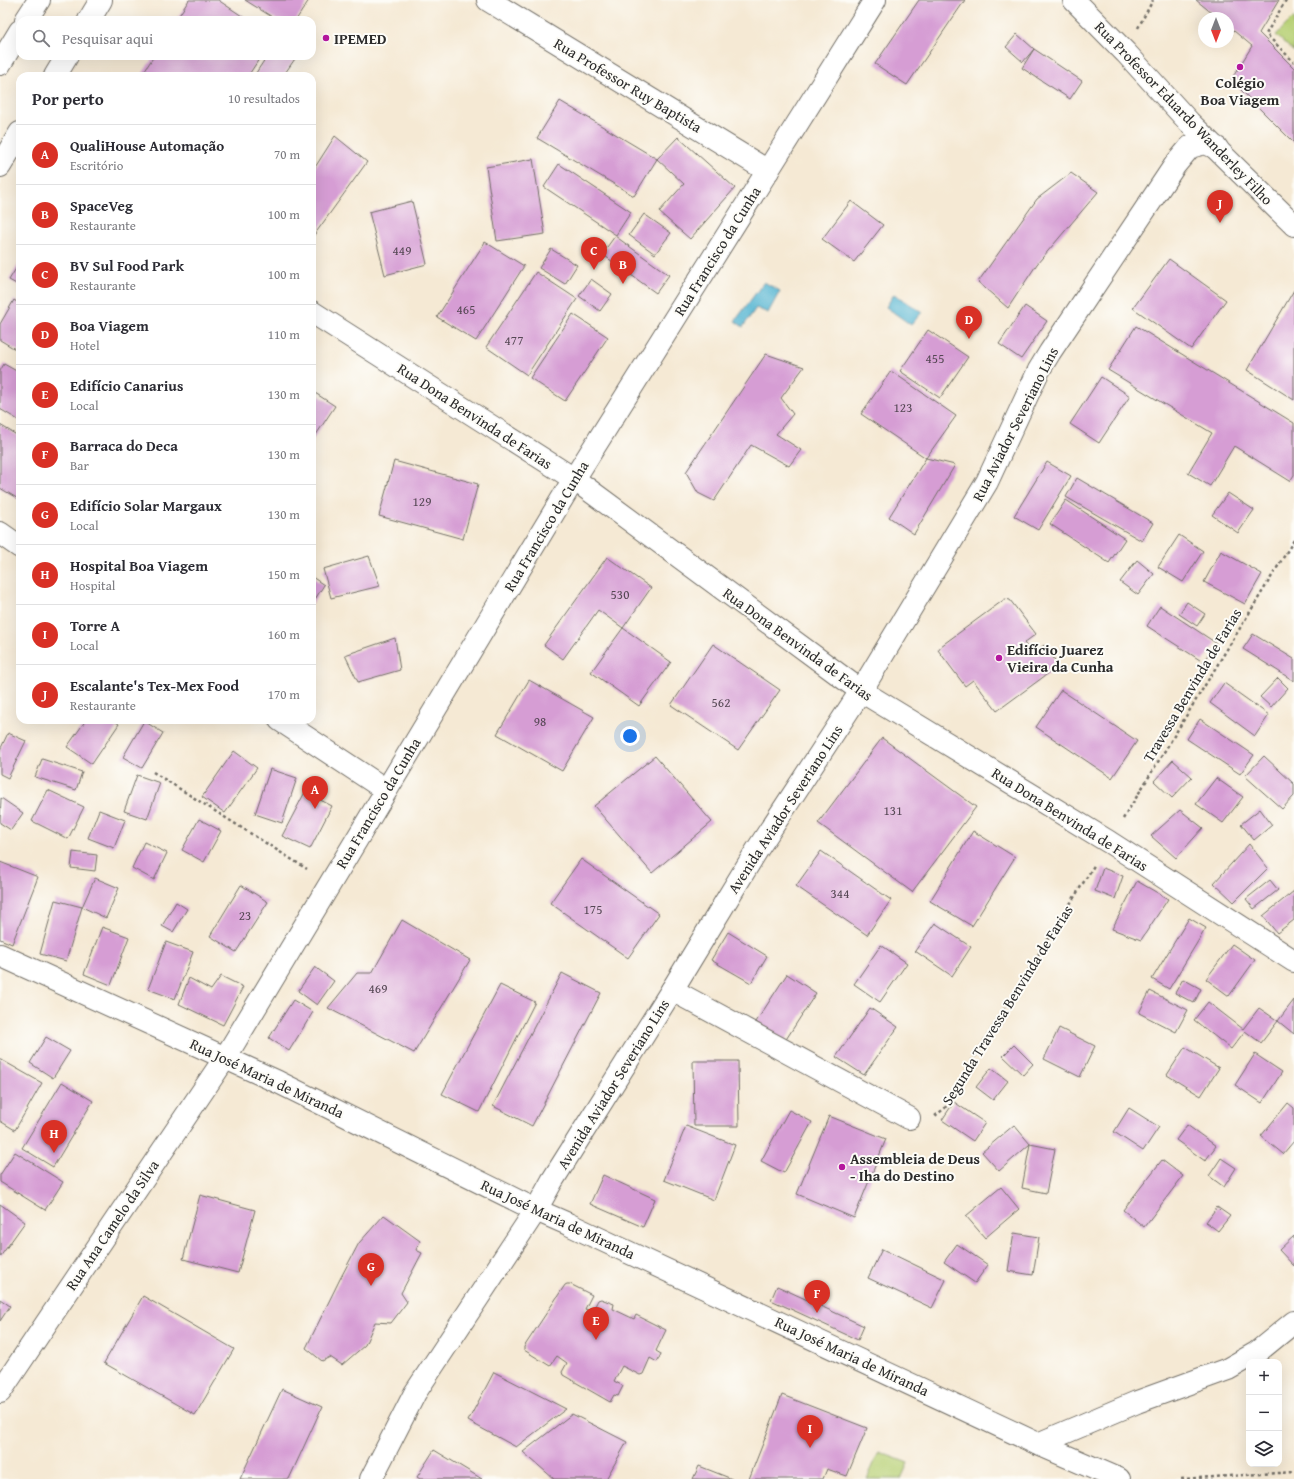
<!DOCTYPE html>
<html lang="pt">
<head>
<meta charset="utf-8">
<style>
  body { margin:0; font-family:"Gentium Book Plus",serif; background:#f7f7f7; color:#2b2b33 }
  .controls { position:absolute; right:12px; bottom:12px; display:grid; overflow:hidden; border-radius:8px; box-shadow:0 4px 16px #0002 }
  .controls button { width:36px; height:36px; display:grid; place-items:center; padding:0; border:0; border-bottom:1px solid #e1e1e2; background:#fff; color:#2b2b33; font:20px sans-serif }
  .compass { position:absolute; left:1198px; top:12px; width:36px; height:36px; border-radius:50%; background:#fff; box-shadow:0 4px 16px #0002; rotate:180deg }
  .you { position:absolute; left:630px; top:736px; width:14px; height:14px; margin:-10px; border:3px solid #fff; border-radius:50%; background:#1a73e8; box-shadow:0 0 0 6px #1a73e833 }
  .badge { display:grid; place-items:center; width:26px; height:26px; border-radius:50%; background:#d93025; color:#fff; font-size:13px; font-weight:700 }
  .pin { position:absolute; translate:-50% -33px; filter:drop-shadow(0 1px 2px #0008) }
  .pin::after { content:''; position:absolute; top:21px; width:14px; height:12px; background:inherit; clip-path:polygon(0 0,100% 0,50% 100%) }
  .list { margin:0; padding:0; list-style:none }
  h2 { display:flex; justify-content:space-between; align-items:center; height:52px; margin:0; padding:0 16px; font-size:17px }
  h2 small { font-size:13px; font-weight:400; color:#7c7c81 }
  .list li { display:grid; grid-template-columns:26px 1fr auto; gap:12px; align-items:center; box-sizing:border-box; height:60px; padding:0 16px; border-top:1px solid #e1e1e2 }
  .list b { display:block; font-size:15px; white-space:nowrap }
  .list p { margin:0; font-size:13px; white-space:nowrap; color:#7c7c81 }
  .list em { font-size:13px; font-style:normal; color:#7c7c81 }
  .icon { flex:none; width:22px; height:22px; fill:none; stroke:currentColor; stroke-width:2; stroke-linecap:round; stroke-linejoin:round }
  .map { position:relative; flex:none; width:1294px; height:1479px; overflow:hidden }
  .search { position:absolute; background:#fff; box-shadow:0 4px 16px #0002; left:16px; top:16px; width:300px; height:44px; display:flex; align-items:center; gap:10px; box-sizing:border-box; padding:0 14px; border-radius:12px; color:#7c7c81; font-size:15px }
  .panel { position:absolute; background:#fff; box-shadow:0 4px 16px #0002; left:16px; top:72px; width:300px; height:652px; border-radius:12px }
  .map>svg:first-child { display:block }
  .green { fill:#b7d075; stroke:#717e50 }
  .water { fill:#54b5d2; stroke:#40707e }
  .building { fill:#d69dd4 }
  .lines { fill:none; stroke-linecap:round; stroke-linejoin:round }
  .minor-casing { stroke:#726e66; stroke-width:24 }
  .primary-casing { stroke:#726e66; stroke-width:24 }
  .path { stroke:#726e66; stroke-width:2.5; stroke-dasharray:3 3; stroke-linecap:butt }
  .minor { stroke:#fff; stroke-width:22 }
  .primary { stroke:#fff; stroke-width:22 }
  .poi-dot { fill:#b5179e; stroke:#fdfcf7; stroke-width:1.5 }
  .labels { text-anchor:middle; dominant-baseline:central; stroke-width:4; stroke-linejoin:round; paint-order:stroke }
  .number-label { font-size:13px; fill:#564855 }
  .poi-label { font-size:15px; font-weight:bold; fill:#2b2b2b; stroke:#fdfcf7; text-anchor:start }
  .street-label { font-size:15px; fill:#2b2b2b; stroke:#fdfcf7 }
</style>
</head>
<body>
<div class="map">
<svg width="1294" height="1479" viewBox="0 0 1294 1479">
  <rect width="100%" height="100%" fill="#fdfcf7"/>
  <filter id="ink" filterUnits="userSpaceOnUse"><feTurbulence type="fractalNoise" baseFrequency=".025" numOctaves="2"/><feDisplacementMap in="SourceGraphic" scale="8" xChannelSelector="R" yChannelSelector="G"/><feConvolveMatrix kernelMatrix="1 2 1 2 8 2 1 2 1" color-interpolation-filters="sRGB"/></filter>
  <filter id="wash" filterUnits="userSpaceOnUse"><feTurbulence type="fractalNoise" baseFrequency=".012" numOctaves="4" result="noise"/><feDisplacementMap in="SourceGraphic" scale="16" xChannelSelector="R" yChannelSelector="G"/><feGaussianBlur stdDeviation="0.9" result="paint"/><feColorMatrix in="noise" values="0 0 0 0 0 0 0 0 0 0 0 0 0 0 0 0 0 1.4 0 .05"/><feComposite in="paint" operator="in"/></filter>
  <g filter="url(#wash)">
    <rect width="100%" height="100%" fill="#f5e9d4"/>
    <g class="green">
      <path d="M1294 17V52L1276 35Z"/>
      <path d="M879 1452 908 1463 901 1479H867Z"/>
    </g>
    <g class="water">
      <path d="M764 282 780 291 768 313 756 308 743 327 735 321Z"/>
      <path d="M894 294 922 312 911 325 886 307Z"/>
    </g>
    <g id="blocks">
      <g class="building">
        <path d="M189 0H218L248 20H176Z"/>
        <path d="M245 0H309L296 20H277Z"/>
        <path d="M919 0H965L907 85 875 64Z"/>
        <path d="M1196 0H1279L1259 33 1294 68V143L1231 80 1252 46 1228 26V18H1218Z"/>
        <path d="M1017 34 1034 49 1023 62 1006 47Z"/>
        <path d="M1034 49 1082 81 1070 99 1022 68Z"/>
        <path d="M154 56H261L248 76H141Z"/>
        <path d="M267 56H297L283 76H254Z"/>
        <path d="M560 101 657 159 634 196 537 138Z"/>
        <path d="M335 136 367 162 312 238V172Z"/>
        <path d="M678 137 735 188 690 239 659 212 684 184 657 159Z"/>
        <path d="M533 159 545 234 497 241 486 167Z"/>
        <path d="M559 164 631 212 616 235 544 187Z"/>
        <path d="M1071 173 1098 192 1037 264 1008 308 978 282 1037 199Z"/>
        <path d="M412 201 427 264 385 275 369 212Z"/>
        <path d="M851 201 883 225 854 262 822 239Z"/>
        <path d="M644 214 671 233 655 254 629 235Z"/>
        <path d="M615 236 669 275 656 293 602 254Z"/>
        <path d="M485 242 524 266 476 341 437 317Z"/>
        <path d="M551 249 577 265 565 284 539 268Z"/>
        <path d="M1169 259 1226 300 1191 349 1133 308Z"/>
        <path d="M20 262V286L9 280Z"/>
        <path d="M536 272 577 299 527 375 486 347Z"/>
        <path d="M591 279 612 294 600 311 579 296Z"/>
        <path d="M1294 290V400L1247 370Z"/>
        <path d="M14 300 20 304V352L0 340V324Z"/>
        <path d="M1025 306 1047 321 1021 359 999 344Z"/>
        <path d="M573 314 608 337 565 401 530 378Z"/>
        <path d="M1136 326 1294 423V475L1290 481 1234 446 1210 486 1188 473 1212 433 1108 370Z"/>
        <path d="M928 330 968 357 940 398 900 371Z"/>
        <path d="M766 354 804 367 781 398 793 414 776 434 801 450 789 466 751 445 714 501 698 493 686 472Z"/>
        <path d="M4 364 20 373V421L0 409V371Z"/>
        <path d="M891 371 956 416 926 458 955 465 914 534 889 517 926 458 861 414Z"/>
        <path d="M1101 377 1130 396 1099 443 1070 424Z"/>
        <path d="M312 391 335 406 312 441Z"/>
        <path d="M0 425 20 437V500L0 488Z"/>
        <path d="M394 461 478 484 463 539 379 516Z"/>
        <path d="M1047 462 1071 476 1038 530 1014 516Z"/>
        <path d="M1077 478 1153 523 1142 541 1066 497Z"/>
        <path d="M1228 493 1254 510 1238 533 1212 515Z"/>
        <path d="M1066 500 1125 539 1109 563 1050 524Z"/>
        <path d="M1179 535 1203 551 1183 582 1158 567Z"/>
        <path d="M1221 551 1262 574 1245 604 1204 582Z"/>
        <path d="M369 556 380 586 331 598 323 569Z"/>
        <path d="M607 557 651 588 623 628 598 610 563 659 544 645Z"/>
        <path d="M1137 560 1154 574 1138 595 1120 582Z"/>
        <path d="M312 577 324 585 312 604Z"/>
        <path d="M1005 599 1010 600 1036 634 1024 643 1033 654 1044 645 1057 663V667L997 711 973 680 965 686 938 650 941 646Z"/>
        <path d="M1187 602 1205 614 1197 626 1179 614Z"/>
        <path d="M1160 606 1216 643 1203 662 1147 626Z"/>
        <path d="M623 628 671 662 639 706 591 672Z"/>
        <path d="M1253 634 1294 659V681L1243 649Z"/>
        <path d="M395 638 400 670 358 682 345 655Z"/>
        <path d="M713 644 780 690 738 750 671 705Z"/>
        <path d="M1278 678 1288 688 1271 707 1260 697Z"/>
        <path d="M529 680 594 717 562 771 497 734Z"/>
        <path d="M1224 683 1269 715 1255 736 1210 703Z"/>
        <path d="M1061 690 1137 741 1112 778 1036 727Z"/>
        <path d="M1200 719 1254 755 1240 774 1187 739Z"/>
        <path d="M86 720H113L119 724 92 764 67 747Z"/>
        <path d="M144 721 163 733 142 768 123 757Z"/>
        <path d="M8 733 26 741 8 778 0 774V750Z"/>
        <path d="M882 738 976 807 912 892 818 823Z"/>
        <path d="M234 751 257 768 225 813 202 797Z"/>
        <path d="M655 756 712 822 652 873 594 806Z"/>
        <path d="M1264 756 1294 784V796L1282 809 1245 776Z"/>
        <path d="M42 759 82 772 76 790 35 777Z"/>
        <path d="M1173 760 1192 777 1172 798 1154 781Z"/>
        <path d="M270 769 297 778 282 823 255 814Z"/>
        <path d="M137 775 160 783 147 819 124 811Z"/>
        <path d="M1216 778 1243 797 1223 823 1196 804Z"/>
        <path d="M48 790 84 807 68 839 32 821Z"/>
        <path d="M305 792 332 806 310 849 282 836Z"/>
        <path d="M1 798 23 813 11 830 0 823Z"/>
        <path d="M1260 809 1272 825 1254 840 1241 824Z"/>
        <path d="M99 810 125 820 114 848 88 838Z"/>
        <path d="M1180 810 1203 828 1176 858 1151 836Z"/>
        <path d="M199 819 221 831 204 862 182 850Z"/>
        <path d="M973 831 1015 857 972 926 930 901Z"/>
        <path d="M144 842 167 853 154 880 132 868Z"/>
        <path d="M1249 844 1268 868 1234 902 1214 883Z"/>
        <path d="M821 851 891 900 867 935 796 886Z"/>
        <path d="M73 852 97 855 95 871 71 868Z"/>
        <path d="M581 859 659 914 628 958 550 903Z"/>
        <path d="M0 862 38 877 12 944 0 939Z"/>
        <path d="M1103 868 1123 876 1115 899 1095 891Z"/>
        <path d="M95 878 119 888 106 918 82 907Z"/>
        <path d="M1270 880 1278 890 1254 909 1246 899Z"/>
        <path d="M1137 881 1168 899 1141 940 1112 929Z"/>
        <path d="M241 885 268 902 236 952 210 936Z"/>
        <path d="M1294 891V920L1277 933 1263 916Z"/>
        <path d="M55 900 82 907 66 961 40 954Z"/>
        <path d="M176 902 187 909 173 932 162 926Z"/>
        <path d="M1189 918 1206 928 1169 989 1152 979Z"/>
        <path d="M402 920 470 960 414 1053 328 1008 357 973H372Z"/>
        <path d="M935 923 971 947 952 976 915 951Z"/>
        <path d="M102 927 129 937 111 985 84 974Z"/>
        <path d="M728 932 767 956 751 983 711 960Z"/>
        <path d="M166 942 193 952 175 999 148 989Z"/>
        <path d="M1232 944 1255 960 1229 996 1206 979Z"/>
        <path d="M881 945 907 963 880 1002 854 984Z"/>
        <path d="M315 967 334 981 317 1005 298 991Z"/>
        <path d="M562 973 601 993 532 1126 493 1106Z"/>
        <path d="M787 974 816 993 785 1041 756 1022Z"/>
        <path d="M221 976 243 987 223 1025 179 1004 189 978 211 990Z"/>
        <path d="M1183 979 1201 989 1194 1003 1175 993Z"/>
        <path d="M500 985 535 1002 479 1112 442 1094Z"/>
        <path d="M1150 991 1188 1010 1176 1032 1139 1013Z"/>
        <path d="M293 1000 313 1012 289 1051 269 1038Z"/>
        <path d="M1294 1000V1034L1278 1021Z"/>
        <path d="M1208 1002 1243 1029 1259 1008 1278 1021 1261 1043 1245 1031 1231 1049 1194 1020Z"/>
        <path d="M870 1008 898 1027 864 1075 836 1057Z"/>
        <path d="M1059 1028 1095 1046 1080 1077 1044 1059Z"/>
        <path d="M46 1037 70 1051 53 1078 30 1063Z"/>
        <path d="M1014 1045 1033 1064 1023 1075 1003 1056Z"/>
        <path d="M1185 1047 1219 1068 1201 1096 1167 1075Z"/>
        <path d="M1255 1054 1282 1072 1262 1103 1235 1085Z"/>
        <path d="M0 1059 42 1083 15 1130 0 1121Z"/>
        <path d="M693 1061H738L739 1126H694Z"/>
        <path d="M991 1068 1008 1081 993 1100 976 1087Z"/>
        <path d="M62 1082 93 1101 53 1167 22 1148Z"/>
        <path d="M954 1102 985 1123 973 1141 942 1120Z"/>
        <path d="M1288 1103 1294 1108V1141L1283 1154 1261 1136Z"/>
        <path d="M1129 1108 1159 1127 1143 1151 1114 1132Z"/>
        <path d="M789 1110 812 1122 784 1173 761 1161Z"/>
        <path d="M829 1116 886 1139 854 1218 797 1194Z"/>
        <path d="M1014 1125 1030 1144 999 1171 982 1152Z"/>
        <path d="M1187 1125 1216 1146 1205 1161 1176 1140Z"/>
        <path d="M686 1126 735 1145 714 1200 664 1180Z"/>
        <path d="M1030 1144 1055 1149 1046 1193 1022 1188Z"/>
        <path d="M15 1152 63 1182 45 1210 0 1182V1175Z"/>
        <path d="M1221 1158 1236 1168 1224 1187 1209 1176Z"/>
        <path d="M1162 1160 1183 1176 1144 1227 1123 1210Z"/>
        <path d="M603 1175 655 1199 643 1227 590 1204Z"/>
        <path d="M1001 1187 1019 1209 985 1238 966 1216Z"/>
        <path d="M200 1195 255 1210 238 1273 183 1259Z"/>
        <path d="M0 1204 25 1222 0 1257Z"/>
        <path d="M1217 1207 1230 1216 1218 1231 1206 1222Z"/>
        <path d="M384 1215 420 1241 416 1250 422 1253 401 1293 407 1302 391 1323 375 1322 365 1345 342 1365 330 1357 322 1361 306 1348 340 1279 359 1243Z"/>
        <path d="M1014 1233 1039 1237 1033 1275 1008 1271Z"/>
        <path d="M1294 1236V1266L1279 1250Z"/>
        <path d="M957 1244 988 1265 975 1283 944 1262Z"/>
        <path d="M882 1249 946 1280 932 1308 868 1278Z"/>
        <path d="M567 1284H570L592 1295 585 1309 592 1312 598 1300 601 1299 614 1304 613 1309 634 1319 636 1315 666 1330 656 1351 661 1354 657 1362 650 1358 643 1374 640 1375 622 1366 614 1381 623 1386 618 1396 614 1395 610 1402 563 1375 562 1372 567 1363 557 1356 550 1366 524 1350V1347L565 1285Z"/>
        <path d="M777 1286 864 1326 858 1340 771 1300Z"/>
        <path d="M143 1296 234 1349 195 1415 104 1363Z"/>
        <path d="M0 1299 10 1306 0 1321Z"/>
        <path d="M494 1372 566 1409 516 1447 468 1421Z"/>
        <path d="M282 1389 322 1407 289 1479H240Z"/>
        <path d="M782 1395 867 1428 847 1476 827 1469 823 1479H749Z"/>
        <path d="M572 1414 627 1442 606 1479H554L523 1452Z"/>
        <path d="M434 1450 482 1479H420L417 1477Z"/>
        <path d="M699 1466 732 1479H693Z"/>
      </g>
    </g>
  </g>
  <g filter="url(#ink)">
    <use href="#blocks" fill-opacity="0" stroke="#726e66" stroke-width="1"/>
    <g class="lines">
      <g class="minor-casing">
        <g id="minor">
          <path d="M488 0 768 171"/>
          <path d="M1074 0 1126 53 1189 122 1294 225"/>
          <path d="M312 312 574 479 861 691 1109 842 1294 961"/>
          <path d="M0 533 20 547"/>
          <path d="M280 720 386 790"/>
          <path d="M0 955 278 1082 536 1210 568 1224 1038 1444 1119 1479"/>
          <path d="M672 990 909 1118"/>
          <path d="M0 1392 225 1058 574 479 875 0"/>
          <path d="M1038 1444 1137 1402 1228 1369 1256 1353 1294 1322"/>
          <path d="M371 1479 415 1393 536 1210 552 1181 672 990 757 850 861 691 987 482 1039 370 1050 352 1175 165 1190 147 1205 143 1217 148"/>
        </g>
      </g>
      <g class="primary-casing">
        <g id="primary">
          <path d="M26 20 39 0"/>
          <path d="M89 20 101 0"/>
          <path d="M0 64 20 31"/>
          <path d="M55 76 67 56"/>
          <path d="M0 166 20 133"/>
        </g>
      </g>
      <g class="path">
        <path d="M1286 0 1266 34 1294 62"/>
        <path d="M1138 28 1153 0"/>
        <path d="M153 772 307 869"/>
        <path d="M1123 819 1294 540"/>
        <path d="M935 1116 945 1108 965 1072 1095 864"/>
        <path d="M1181 1479 1294 1472"/>
      </g>
      <use href="#minor" class="minor"/>
      <use href="#primary" class="primary"/>
    </g>
  </g>
  <g class="poi-dot">
    <circle cx="326" cy="38" r="4"/>
    <circle cx="1240" cy="67" r="4"/>
    <circle cx="999" cy="658" r="4"/>
    <circle cx="842" cy="1167" r="4"/>
  </g>
  <g class="labels">
    <g class="number-label">
      <text x="402" y="250">449</text>
      <text x="466" y="309">465</text>
      <text x="514" y="340">477</text>
      <text x="935" y="358">455</text>
      <text x="903" y="407">123</text>
      <text x="422" y="501">129</text>
      <text x="620" y="594">530</text>
      <text x="721" y="702">562</text>
      <text x="540" y="721">98</text>
      <text x="893" y="810">131</text>
      <text x="840" y="893">344</text>
      <text x="593" y="909">175</text>
      <text x="245" y="915">23</text>
      <text x="378" y="988">469</text>
    </g>
    <g class="poi-label">
      <text x="334" y="38">IPEMED</text>
      <text x="1240" y="82" text-anchor="middle">Colégio<tspan x="1240" dy="17">Boa Viagem</tspan></text>
      <text x="1007" y="649">Edifício Juarez<tspan x="1007" dy="17">Vieira da Cunha</tspan></text>
      <text x="850" y="1158">Assembleia de Deus<tspan x="850" dy="17">- Iha do Destino</tspan></text>
    </g>
    <g class="street-label">
      <text transform="translate(628 85) rotate(31)">Rua Professor Ruy Baptista</text>
      <text transform="translate(1184 113) rotate(46)">Rua Professor Eduardo Wanderley Filho</text>
      <text transform="translate(717 251) rotate(-58)">Rua Francisco da Cunha</text>
      <text transform="translate(475 416) rotate(33)">Rua Dona Benvinda de Farias</text>
      <text transform="translate(1015 424) rotate(-63)">Rua Aviador Severiano Lins</text>
      <text transform="translate(546 526) rotate(-59)">Rua Francisco da Cunha</text>
      <text transform="translate(798 644) rotate(36)">Rua Dona Benvinda de Farias</text>
      <text transform="translate(1192 685) rotate(-59)">Travessa Benvinda de Farias</text>
      <text transform="translate(378 803) rotate(-59)">Rua Francisco da Cunha</text>
      <text transform="translate(785 809) rotate(-57)">Avenida Aviador Severiano Lins</text>
      <text transform="translate(1070 819) rotate(32)">Rua Dona Benvinda de Farias</text>
      <text transform="translate(1007 1005) rotate(-58)">Segunda Travessa Benvinda de Farias</text>
      <text transform="translate(267 1078) rotate(25)">Rua José Maria de Miranda</text>
      <text transform="translate(613 1084) rotate(-58)">Avenida Aviador Severiano Lins</text>
      <text transform="translate(558 1219) rotate(25)">Rua José Maria de Miranda</text>
      <text transform="translate(112 1225) rotate(-56)">Rua Ana Camelo da Silva</text>
      <text transform="translate(852 1356) rotate(25)">Rua José Maria de Miranda</text>
    </g>
  </g>
</svg>
<div class="controls">
<button>+</button>
<button>−</button>
<button><svg class="icon" aria-label="layers" viewBox="0 0 24 24"><path d="M12 4l9 5-9 5-9-5zM3 14l9 5 9-5"/></svg></button>
</div>
<svg class="compass" viewBox="-18 -18 36 36"><path d="M0-13l5 13h-10z" fill="#e53935"/><path d="M0 13l5-13h-10z" fill="#7c7c81"/></svg>
<div class="you"></div>
<div class="pin badge" style="left:315px;top:809px">A</div>
<div class="pin badge" style="left:623px;top:284px">B</div>
<div class="pin badge" style="left:594px;top:270px">C</div>
<div class="pin badge" style="left:969px;top:339px">D</div>
<div class="pin badge" style="left:596px;top:1340px">E</div>
<div class="pin badge" style="left:817px;top:1313px">F</div>
<div class="pin badge" style="left:371px;top:1286px">G</div>
<div class="pin badge" style="left:54px;top:1153px">H</div>
<div class="pin badge" style="left:810px;top:1448px">I</div>
<div class="pin badge" style="left:1220px;top:223px">J</div>
<div class="search"><svg class="icon" aria-label="search" viewBox="0 0 24 24"><circle cx="10" cy="10" r="6"/><path d="M15 15l6 6"/></svg>Pesquisar aqui</div>
<section class="panel">
<h2>Por perto<small>10 resultados</small></h2>
<ul class="list">
<li><span class="badge">A</span><div><b>QualiHouse Automação</b><p>Escritório</p></div><em>70 m</em></li>
<li><span class="badge">B</span><div><b>SpaceVeg</b><p>Restaurante</p></div><em>100 m</em></li>
<li><span class="badge">C</span><div><b>BV Sul Food Park</b><p>Restaurante</p></div><em>100 m</em></li>
<li><span class="badge">D</span><div><b>Boa Viagem</b><p>Hotel</p></div><em>110 m</em></li>
<li><span class="badge">E</span><div><b>Edifício Canarius</b><p>Local</p></div><em>130 m</em></li>
<li><span class="badge">F</span><div><b>Barraca do Deca</b><p>Bar</p></div><em>130 m</em></li>
<li><span class="badge">G</span><div><b>Edifício Solar Margaux</b><p>Local</p></div><em>130 m</em></li>
<li><span class="badge">H</span><div><b>Hospital Boa Viagem</b><p>Hospital</p></div><em>150 m</em></li>
<li><span class="badge">I</span><div><b>Torre A</b><p>Local</p></div><em>160 m</em></li>
<li><span class="badge">J</span><div><b>Escalante's Tex-Mex Food</b><p>Restaurante</p></div><em>170 m</em></li>
</ul>
</section>
</div>
</body>
</html>
